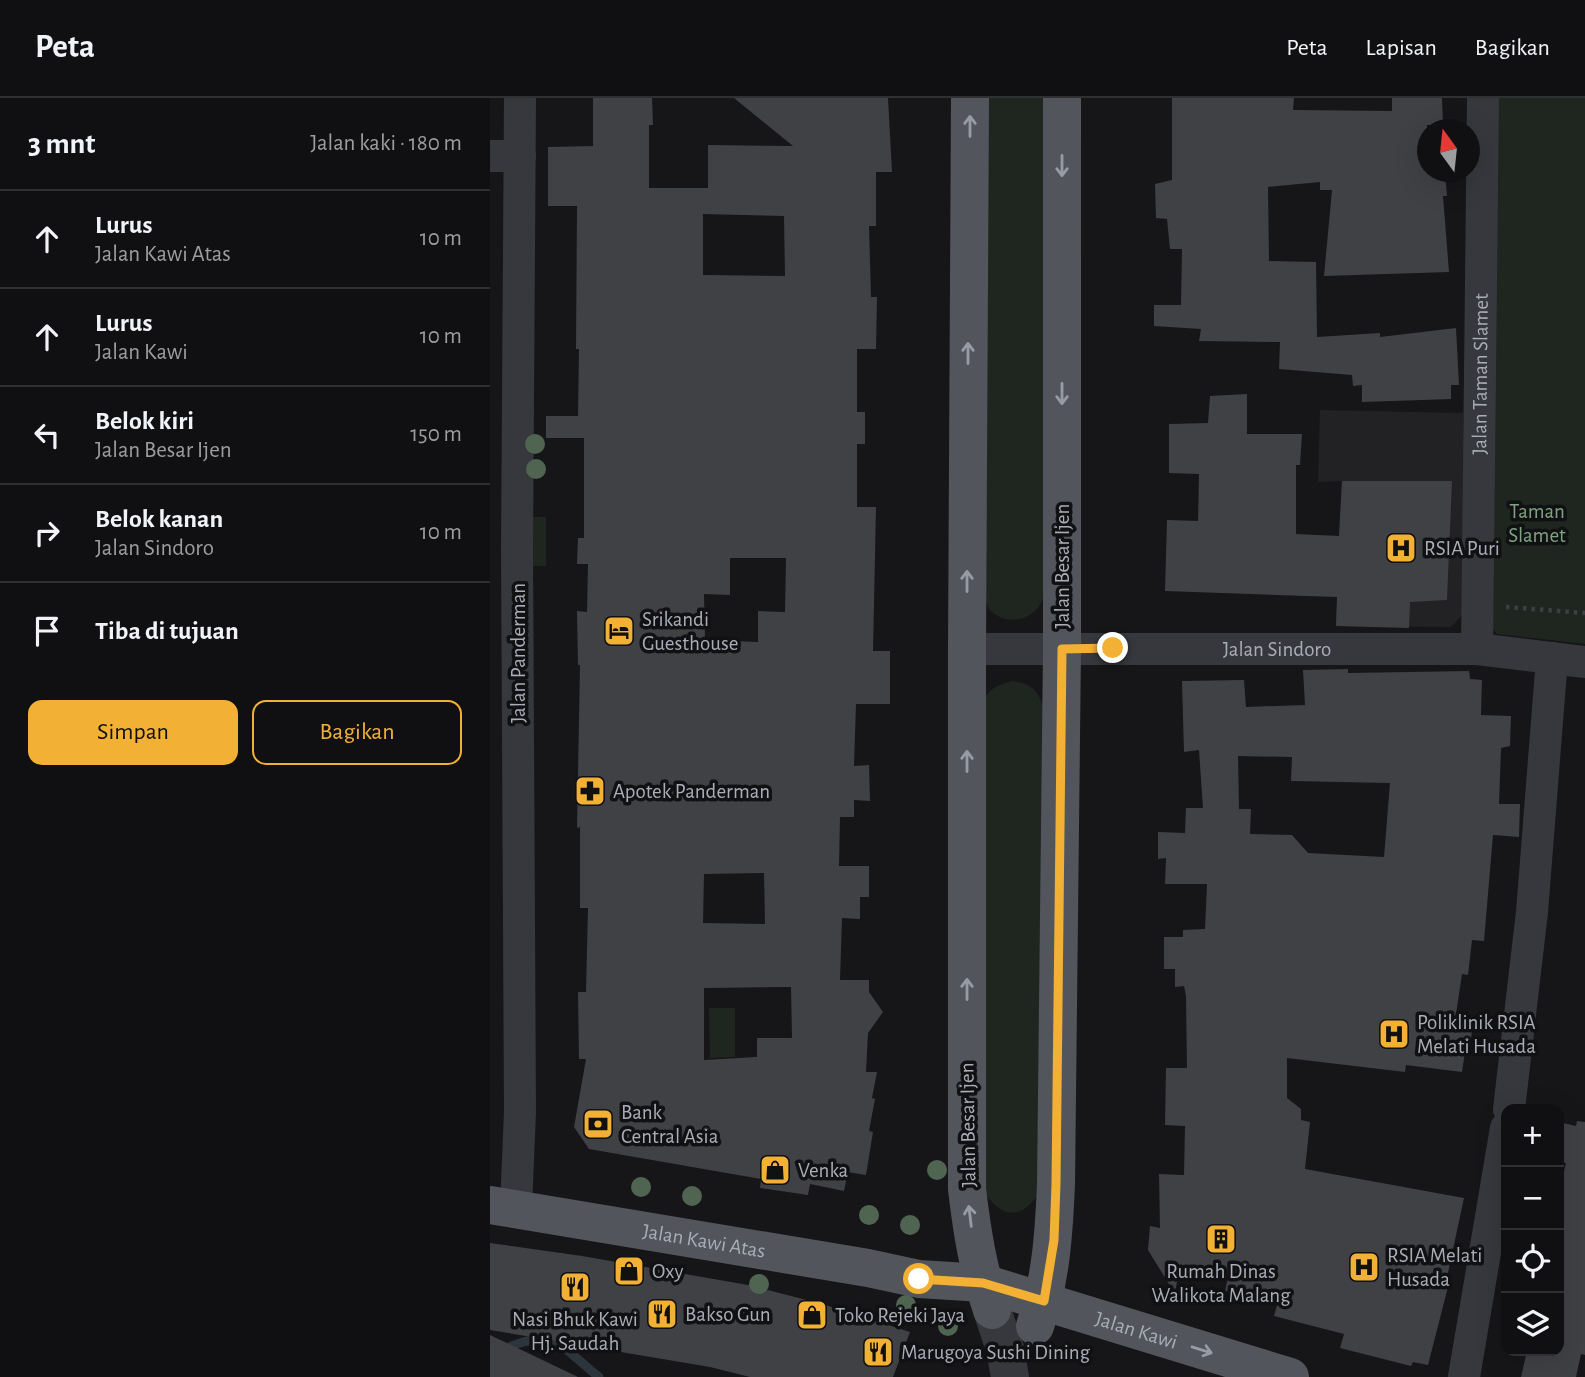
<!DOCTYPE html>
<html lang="id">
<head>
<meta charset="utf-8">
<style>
  body { margin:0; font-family:"Alegreya Sans",sans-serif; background:#1e1e20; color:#f1f3f6 }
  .controls { position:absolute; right:21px; bottom:21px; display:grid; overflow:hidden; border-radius:14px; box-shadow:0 7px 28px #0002 }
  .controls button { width:63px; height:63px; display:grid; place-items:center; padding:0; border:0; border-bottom:2px solid #303032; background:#101012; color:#f1f3f6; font:35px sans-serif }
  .compass { position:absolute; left:927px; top:21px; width:63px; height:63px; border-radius:50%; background:#101012; box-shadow:0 7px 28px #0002; rotate:345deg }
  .stop { position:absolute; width:21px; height:21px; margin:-16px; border:5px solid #f2b134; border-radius:50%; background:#fff }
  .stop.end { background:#f2b134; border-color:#fff; box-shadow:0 2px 7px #0008 }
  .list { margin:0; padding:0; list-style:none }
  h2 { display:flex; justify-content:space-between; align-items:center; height:91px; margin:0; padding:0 28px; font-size:30px }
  h2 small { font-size:23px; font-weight:400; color:#9c9d9f }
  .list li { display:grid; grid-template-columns:46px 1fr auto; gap:21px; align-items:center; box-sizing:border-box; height:98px; padding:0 28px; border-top:2px solid #303032 }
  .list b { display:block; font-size:26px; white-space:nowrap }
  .list p { margin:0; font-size:23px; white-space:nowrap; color:#9c9d9f }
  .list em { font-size:23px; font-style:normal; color:#9c9d9f }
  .actions { display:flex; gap:14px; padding:21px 28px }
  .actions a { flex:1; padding:16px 0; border:2px solid #f2b134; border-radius:14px; text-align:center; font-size:24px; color:#f2b134 }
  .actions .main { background:#f2b134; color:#111 }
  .icon { flex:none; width:38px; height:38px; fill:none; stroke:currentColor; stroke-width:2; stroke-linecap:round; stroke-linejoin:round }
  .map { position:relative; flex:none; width:1095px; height:1279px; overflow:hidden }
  header { display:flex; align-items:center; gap:42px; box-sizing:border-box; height:98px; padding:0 35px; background:#101012; border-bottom:2px solid #303032 }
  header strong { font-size:33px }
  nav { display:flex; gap:38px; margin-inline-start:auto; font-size:24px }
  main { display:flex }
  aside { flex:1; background:#101012 }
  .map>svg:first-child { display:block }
  .built { fill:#222225 }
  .green { fill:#1e261f }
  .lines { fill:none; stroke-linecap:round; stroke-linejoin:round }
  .stream { stroke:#2c353c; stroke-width:9 }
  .building { fill:#404145; fill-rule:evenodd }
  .path { stroke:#3d3f44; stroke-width:4.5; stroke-dasharray:3.5 5; stroke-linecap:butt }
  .minor { stroke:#37383d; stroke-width:32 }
  .tertiary { stroke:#37383d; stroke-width:38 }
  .primary { stroke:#53555c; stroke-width:38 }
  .tree { fill:#506452 }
  .oneway { stroke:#979ba6 }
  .route { stroke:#f2b134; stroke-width:9 }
  .labels { text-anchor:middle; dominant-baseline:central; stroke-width:7; stroke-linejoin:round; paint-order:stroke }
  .street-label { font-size:21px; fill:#a8adb8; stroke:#111113 }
  .park-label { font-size:21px; fill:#7fa381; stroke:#111113 }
  .poi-label { font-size:21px; fill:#a8adb8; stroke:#111113; text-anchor:start }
</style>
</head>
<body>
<header>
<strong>Peta</strong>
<nav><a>Peta</a><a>Lapisan</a><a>Bagikan</a></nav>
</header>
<main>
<aside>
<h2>3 mnt<small>Jalan kaki · 180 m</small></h2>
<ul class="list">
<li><svg class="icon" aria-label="ahead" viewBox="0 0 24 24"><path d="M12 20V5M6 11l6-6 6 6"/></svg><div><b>Lurus</b><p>Jalan Kawi Atas</p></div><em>10 m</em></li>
<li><svg class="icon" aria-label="ahead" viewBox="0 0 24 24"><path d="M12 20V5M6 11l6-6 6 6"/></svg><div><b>Lurus</b><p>Jalan Kawi</p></div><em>10 m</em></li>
<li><svg class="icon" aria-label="left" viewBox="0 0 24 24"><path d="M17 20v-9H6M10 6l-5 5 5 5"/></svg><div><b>Belok kiri</b><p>Jalan Besar Ijen</p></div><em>150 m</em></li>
<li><svg class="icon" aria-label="right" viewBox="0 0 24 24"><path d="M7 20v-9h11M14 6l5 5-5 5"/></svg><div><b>Belok kanan</b><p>Jalan Sindoro</p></div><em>10 m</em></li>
<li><svg class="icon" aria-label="arrive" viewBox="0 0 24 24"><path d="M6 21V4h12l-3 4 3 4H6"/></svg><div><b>Tiba di tujuan</b></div></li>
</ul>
<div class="actions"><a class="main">Simpan</a><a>Bagikan</a></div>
</aside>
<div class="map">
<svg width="1095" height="1279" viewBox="0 0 1095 1279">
  <rect width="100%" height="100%" fill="#161618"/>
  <path class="built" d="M830 312 973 315V516L961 529 846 528 852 383 828 384Z"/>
  <g class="green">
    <path d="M491 0H557L554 494C553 498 553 502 551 505 541 525 510 528 498 509 496 504 495 497 493 492Z"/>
    <path d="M1006 0H1095V546L1007 536 997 524Z"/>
    <path d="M40 419H56V468H39Z"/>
    <path d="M523 583C542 586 549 593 554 612L547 1098C527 1126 506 1116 492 1089L494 600C502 589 510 586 523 583Z"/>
    <path d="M219 910H245V959L220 960Z"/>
  </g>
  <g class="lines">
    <path class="stream" d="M0 1257C19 1249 43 1236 65 1244 75 1248 98 1271 109 1279"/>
  </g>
  <g class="building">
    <path d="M103 0H162L163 27H159V90H218V47L303 48 244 0H398L402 74H386V128H379L381 199H387L386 251H367V314H375V346H367V409H386L383 553H400V606H366L364 668 379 667 380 703 364 702V719H350L349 768H379V799H370V821L352 820 350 882H379V894L393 914 378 935 376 974H387L382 1000 385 1001 379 1033 383 1034 376 1077 358 1074 354 1093 320 1086 318 1097 270 1090 271 1081 99 1051 84 1029 96 961H89L88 894H96L98 810H90V729L87 730 90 567H88L87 513 97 514 98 466H87L88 440H94V340H56V318H88L89 251H86L87 108H58V49L103 48ZM213 116 294 118 295 178 213 177ZM240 460H296L295 514 268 513V544L215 542 214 496 240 497ZM274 775 275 826 213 825 214 776ZM301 889 302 940H267V959L214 962V890Z"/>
    <path d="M682 0H804L803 12 902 13V0H952L953 27H937V74H955L957 98H953L959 174 834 178 842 92H830V84L778 89 779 163 826 164 827 239 890 235V239L966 230 969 287H961V301L872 304V287L863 288 862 277 789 271 790 244 709 243 711 231 664 228V207H691L692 151H680L677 121 666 120 665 86 682 82Z"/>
    <path d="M757 296V336H812L810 367H806V436L849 438 852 383H962L957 502 920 504 919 530 846 528 847 499 675 493 677 422 708 423 709 376 679 375V326L718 325 720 298Z"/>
    <path d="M858 571V575L979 573 980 581 992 582 991 617 1021 618 1020 648 1011 650 1009 706H1030L1029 739 1003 737 994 843 982 842 978 877 972 876 965 923 983 925 980 948 976 947 972 974 916 967 915 974 797 960V1000L811 1011V1022L820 1024 815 1071 974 1100 956 1184 959 1185 938 1267 923 1264 921 1268 850 1250 854 1236 784 1218 788 1204 735 1193 738 1180 689 1170 685 1196 658 1152 660 1128 670 1130 669 1076 694 1077 695 1028 675 1027 676 970H697L696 898 694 888 685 889V871H674V839H693V832L715 831 717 786H675L676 760 668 761V734L695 735 696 710H713L709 652 694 654 692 583 754 582 756 609 815 607 813 572ZM748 658 802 659 801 683 900 685 894 759 818 755 802 737 760 736 761 711H749Z"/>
    <path d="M1087 1023 1095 1024V1257L1091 1256 1086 1279H1031L1037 1253H1069V1094L1076 1065 1069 1064V1024L1086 1028Z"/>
    <path d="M0 1145 92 1158 258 1187 332 1206 420 1234 403 1279H260L220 1269 0 1232Z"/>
    <path d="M0 1237 88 1279H0Z"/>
  </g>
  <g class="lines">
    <path class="path" d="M1016 509 1095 515"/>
    <g class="minor">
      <path d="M0 58H30"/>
      <path id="s1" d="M477 551H987L1095 564"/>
      <path id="s2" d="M987 551 993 0"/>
      <path d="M1019 1011 1042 814 1062 560"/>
      <path d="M26 1109 30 1014 27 452 30 0"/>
      <path d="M974 1279 1016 1030"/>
    </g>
    <path class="tertiary" d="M502 1212 515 1251 520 1279"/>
    <g class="primary">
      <path d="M480 0 477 551V1091C482 1133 488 1172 502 1212"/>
      <path id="s3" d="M0 1107 378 1170 429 1181 493 1185 800 1279"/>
      <path d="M545 1228C561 1182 564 1134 566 1086L572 551V0"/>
    </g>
  </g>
  <g class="tree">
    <circle cx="45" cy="346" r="10"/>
    <circle cx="46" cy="371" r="10"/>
    <circle cx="447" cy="1072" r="10"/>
    <circle cx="151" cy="1089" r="10"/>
    <circle cx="202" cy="1098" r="10"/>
    <circle cx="379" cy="1117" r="10"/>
    <circle cx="420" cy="1127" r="10"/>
    <circle cx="269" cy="1186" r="10"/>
    <circle cx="416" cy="1207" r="10"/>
    <circle cx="458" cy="1228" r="10"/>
  </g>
  <defs><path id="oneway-shaft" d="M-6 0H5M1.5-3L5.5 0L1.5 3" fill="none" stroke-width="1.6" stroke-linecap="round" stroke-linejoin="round" transform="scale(1.75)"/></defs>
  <g class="oneway">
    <use href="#oneway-shaft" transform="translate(480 28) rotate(-90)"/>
    <use href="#oneway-shaft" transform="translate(572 68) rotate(90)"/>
    <use href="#oneway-shaft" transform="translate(478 255) rotate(-90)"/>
    <use href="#oneway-shaft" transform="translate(572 296) rotate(90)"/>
    <use href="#oneway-shaft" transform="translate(477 483) rotate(-90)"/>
    <use href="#oneway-shaft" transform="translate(477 663) rotate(-90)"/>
    <use href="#oneway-shaft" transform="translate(477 891) rotate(-90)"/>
    <use href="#oneway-shaft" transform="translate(480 1118) rotate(-97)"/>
    <use href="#oneway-shaft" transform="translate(712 1252) rotate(17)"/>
  </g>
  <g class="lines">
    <path class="route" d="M429 1181 493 1185 554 1203 564 1142 566 1086 572 551 623 550"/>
  </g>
  <defs>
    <g id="hospital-square" transform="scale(1.575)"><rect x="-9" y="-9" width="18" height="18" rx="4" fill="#f2b134" stroke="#111113"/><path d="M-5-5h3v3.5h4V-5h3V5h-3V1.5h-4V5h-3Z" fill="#111"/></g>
    <g id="hotel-square" transform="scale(1.575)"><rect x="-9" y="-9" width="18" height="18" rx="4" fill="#f2b134" stroke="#111113"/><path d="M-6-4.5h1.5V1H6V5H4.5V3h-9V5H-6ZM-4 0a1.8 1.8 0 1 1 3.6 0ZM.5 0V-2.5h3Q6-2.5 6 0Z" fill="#111"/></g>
    <g id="pharmacy-square" transform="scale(1.575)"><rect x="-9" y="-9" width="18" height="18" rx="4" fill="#f2b134" stroke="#111113"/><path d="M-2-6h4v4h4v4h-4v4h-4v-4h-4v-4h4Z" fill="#111"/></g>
    <g id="bank-square" transform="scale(1.575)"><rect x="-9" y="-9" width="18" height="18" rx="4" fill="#f2b134" stroke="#111113"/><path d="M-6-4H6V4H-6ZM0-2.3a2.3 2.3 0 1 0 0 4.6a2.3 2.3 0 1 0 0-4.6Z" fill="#111"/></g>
    <g id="shop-square" transform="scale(1.575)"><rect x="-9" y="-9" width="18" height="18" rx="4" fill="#f2b134" stroke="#111113"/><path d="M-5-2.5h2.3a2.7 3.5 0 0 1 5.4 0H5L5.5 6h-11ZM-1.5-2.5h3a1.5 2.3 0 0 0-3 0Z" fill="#111"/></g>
    <g id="building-square" transform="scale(1.575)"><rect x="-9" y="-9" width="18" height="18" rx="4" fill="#f2b134" stroke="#111113"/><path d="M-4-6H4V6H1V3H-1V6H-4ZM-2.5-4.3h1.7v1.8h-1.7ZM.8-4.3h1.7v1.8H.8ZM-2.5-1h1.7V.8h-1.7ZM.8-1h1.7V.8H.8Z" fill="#111"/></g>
    <g id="restaurant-square" transform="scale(1.575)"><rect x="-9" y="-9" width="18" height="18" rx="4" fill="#f2b134" stroke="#111113"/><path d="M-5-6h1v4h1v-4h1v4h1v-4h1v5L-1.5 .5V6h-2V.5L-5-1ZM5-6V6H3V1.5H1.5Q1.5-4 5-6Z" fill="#111"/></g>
  </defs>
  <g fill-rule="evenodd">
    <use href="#hospital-square" x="911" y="450"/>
    <use href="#hotel-square" x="129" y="533"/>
    <use href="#pharmacy-square" x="100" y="693"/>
    <use href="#hospital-square" x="904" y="936"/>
    <use href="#bank-square" x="108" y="1026"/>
    <use href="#shop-square" x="285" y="1072"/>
    <use href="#building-square" x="731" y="1141"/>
    <use href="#hospital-square" x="874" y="1169"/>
    <use href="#shop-square" x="139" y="1173"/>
    <use href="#restaurant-square" x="85" y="1189"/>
    <use href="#restaurant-square" x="172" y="1216"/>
    <use href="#shop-square" x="322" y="1217"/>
    <use href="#restaurant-square" x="388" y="1254"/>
  </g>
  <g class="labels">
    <g class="street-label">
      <text stroke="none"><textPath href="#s2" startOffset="275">Jalan Taman Slamet</textPath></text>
      <text transform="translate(572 468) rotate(-90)">Jalan Besar Ijen</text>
      <text stroke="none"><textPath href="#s1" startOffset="310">Jalan Sindoro</textPath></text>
      <text transform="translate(28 555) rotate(-90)">Jalan Panderman</text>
      <text transform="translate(478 1027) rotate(-91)">Jalan Besar Ijen</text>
      <text stroke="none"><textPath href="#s3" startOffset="217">Jalan Kawi Atas</textPath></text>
      <text stroke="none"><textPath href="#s3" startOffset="660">Jalan Kawi</textPath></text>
    </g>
    <g class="park-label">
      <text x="1047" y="413">Taman<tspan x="1047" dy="24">Slamet</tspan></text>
    </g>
    <g class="poi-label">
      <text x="934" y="450">RSIA Puri</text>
      <text x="152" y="521">Srikandi<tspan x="152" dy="24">Guesthouse</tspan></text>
      <text x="123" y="693">Apotek Panderman</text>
      <text x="927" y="924">Poliklinik RSIA<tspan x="927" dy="24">Melati Husada</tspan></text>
      <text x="131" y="1014">Bank<tspan x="131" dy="24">Central Asia</tspan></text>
      <text x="308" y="1072">Venka</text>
      <text x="897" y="1157">RSIA Melati<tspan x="897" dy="24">Husada</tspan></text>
      <text x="162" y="1173">Oxy</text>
      <text x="731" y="1173" text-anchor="middle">Rumah Dinas<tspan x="731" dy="24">Walikota Malang</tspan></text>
      <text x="195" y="1216">Bakso Gun</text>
      <text x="345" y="1217">Toko Rejeki Jaya</text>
      <text x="85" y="1221" text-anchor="middle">Nasi Bhuk Kawi<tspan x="85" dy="24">Hj. Saudah</tspan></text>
      <text x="411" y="1254">Marugoya Sushi Dining</text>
    </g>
  </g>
</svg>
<div class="controls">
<button>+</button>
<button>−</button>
<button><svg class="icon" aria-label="locate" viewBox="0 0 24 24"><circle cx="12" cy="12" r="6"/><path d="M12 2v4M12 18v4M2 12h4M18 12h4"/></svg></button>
<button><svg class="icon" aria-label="layers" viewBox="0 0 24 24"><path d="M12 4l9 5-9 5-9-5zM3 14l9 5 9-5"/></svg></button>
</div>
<svg class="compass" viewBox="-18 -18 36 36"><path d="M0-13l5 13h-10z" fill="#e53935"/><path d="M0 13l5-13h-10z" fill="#9c9d9f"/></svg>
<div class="stop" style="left:429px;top:1181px"></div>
<div class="stop end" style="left:623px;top:550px"></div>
</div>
</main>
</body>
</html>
